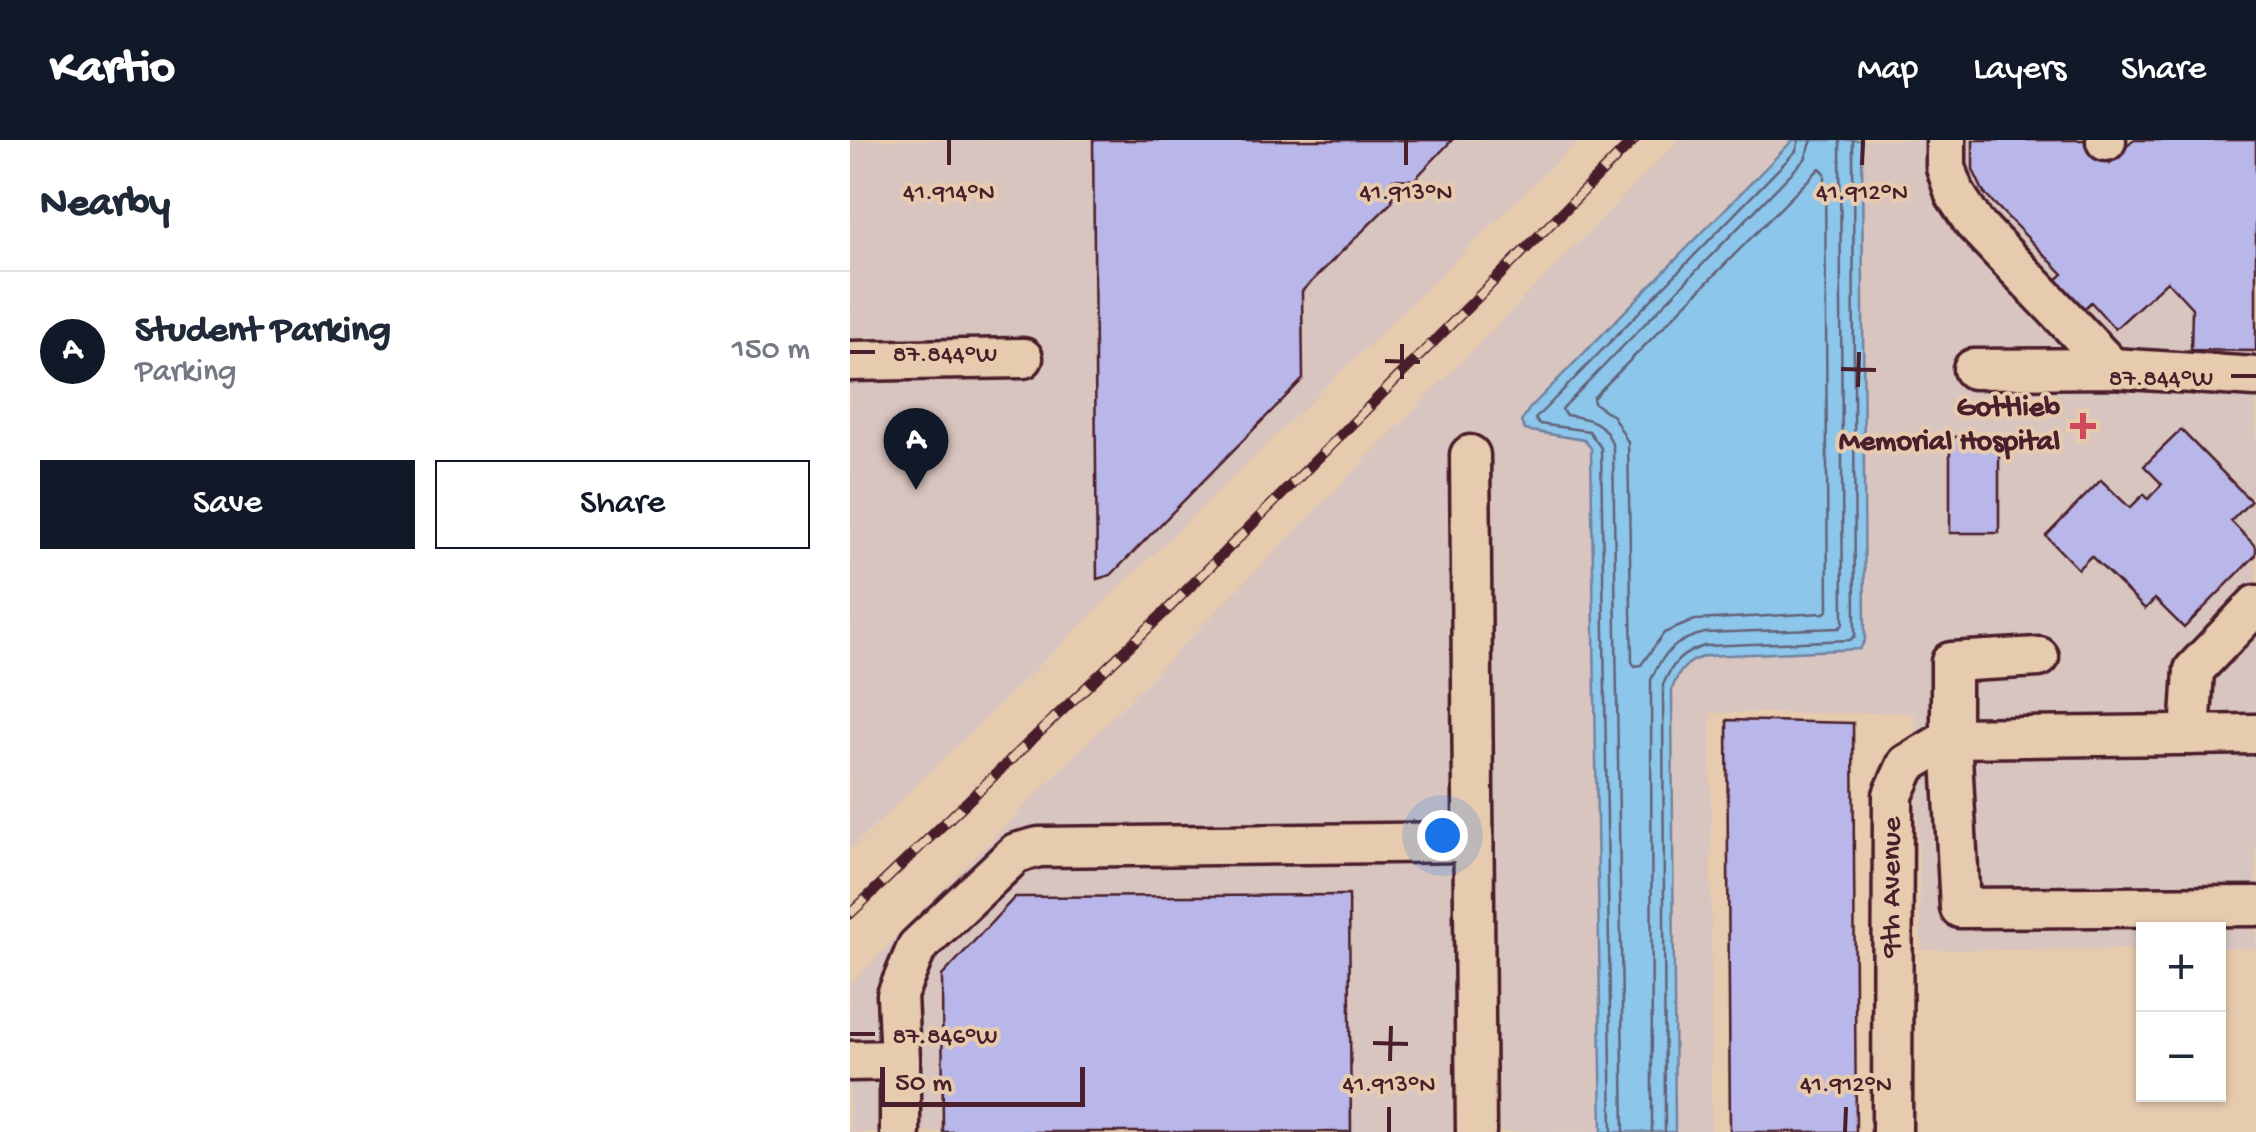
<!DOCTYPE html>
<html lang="en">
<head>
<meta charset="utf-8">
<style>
  body { margin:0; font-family:"Gochi Hand",sans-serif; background:#f6f6f7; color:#1f2937 }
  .controls { position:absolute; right:30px; bottom:30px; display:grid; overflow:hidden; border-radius:0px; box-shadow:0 2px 8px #0004 }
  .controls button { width:90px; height:90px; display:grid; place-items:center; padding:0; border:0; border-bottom:2px solid #e0e1e3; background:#fff; color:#1f2937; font:50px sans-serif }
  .scale { position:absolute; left:30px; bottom:25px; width:205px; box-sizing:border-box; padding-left:10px; border:5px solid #4a1f2b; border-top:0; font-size:28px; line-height:35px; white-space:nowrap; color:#4a1f2b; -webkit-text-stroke:8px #e7cbae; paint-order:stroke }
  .you { position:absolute; left:592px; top:695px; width:35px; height:35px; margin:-25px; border:8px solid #fff; border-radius:50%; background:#1a73e8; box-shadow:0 0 0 15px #1a73e833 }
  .badge { display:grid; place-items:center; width:65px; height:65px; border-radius:50%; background:#111827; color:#fff; font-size:32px; font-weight:700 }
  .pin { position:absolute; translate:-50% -82px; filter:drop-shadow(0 2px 5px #0008) }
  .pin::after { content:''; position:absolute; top:52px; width:35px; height:30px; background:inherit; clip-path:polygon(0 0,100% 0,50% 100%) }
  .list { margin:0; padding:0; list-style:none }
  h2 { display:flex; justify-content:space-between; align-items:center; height:130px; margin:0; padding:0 40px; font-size:42px }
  h2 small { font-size:32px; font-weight:400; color:#747a83 }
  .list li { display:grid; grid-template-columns:65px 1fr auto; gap:30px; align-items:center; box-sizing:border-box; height:160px; padding:0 40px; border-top:2px solid #e0e1e3 }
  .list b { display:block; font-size:38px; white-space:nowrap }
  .list p { margin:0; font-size:32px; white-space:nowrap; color:#747a83 }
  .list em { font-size:32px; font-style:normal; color:#747a83 }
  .actions { display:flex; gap:20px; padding:30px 40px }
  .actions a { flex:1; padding:22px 0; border:2px solid #111827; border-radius:0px; text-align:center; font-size:35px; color:#111827 }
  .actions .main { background:#111827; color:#fff }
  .map { position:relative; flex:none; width:1406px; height:992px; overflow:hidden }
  header { display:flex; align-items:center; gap:60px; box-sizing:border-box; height:140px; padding:0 50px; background:#111827; color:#fff }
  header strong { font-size:48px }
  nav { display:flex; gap:55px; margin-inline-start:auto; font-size:35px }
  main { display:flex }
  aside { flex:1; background:#fff }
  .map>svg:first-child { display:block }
  .built { fill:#d9c5c0 }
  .water { fill:#8cc6eb; stroke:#72839e; stroke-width:2.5 }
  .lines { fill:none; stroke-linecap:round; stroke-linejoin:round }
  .shore { stroke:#646278; stroke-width:2.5 }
  .building { fill:#b9b7e9; stroke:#4a1f2b; stroke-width:2.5 }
  .minor-casing { stroke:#4a1f2b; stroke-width:45 }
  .minor { stroke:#e7cbae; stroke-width:38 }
  .rail-casing { stroke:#4a1f2b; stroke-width:11 }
  .rail { stroke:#e7cbae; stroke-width:8; stroke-dasharray:22; stroke-linecap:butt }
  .ticks { fill:none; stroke:#4a1f2b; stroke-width:4 }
  .poi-dot { fill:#d1495b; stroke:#e7cbae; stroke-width:4 }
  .labels { text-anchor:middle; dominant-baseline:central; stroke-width:8; stroke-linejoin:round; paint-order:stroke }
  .poi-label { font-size:30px; font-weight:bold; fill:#4a1f2b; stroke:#e7cbae; text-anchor:end }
  .street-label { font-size:30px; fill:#4a1f2b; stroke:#e7cbae }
  .ticks-label { font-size:25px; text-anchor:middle; fill:#4a1f2b; stroke:#e7cbae; stroke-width:8; stroke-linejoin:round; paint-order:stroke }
</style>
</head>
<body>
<header>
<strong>Kartio</strong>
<nav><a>Map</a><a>Layers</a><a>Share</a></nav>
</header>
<main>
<aside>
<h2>Nearby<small></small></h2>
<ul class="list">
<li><span class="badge">A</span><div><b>Student Parking</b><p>Parking</p></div><em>150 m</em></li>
</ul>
<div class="actions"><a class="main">Save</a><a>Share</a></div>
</aside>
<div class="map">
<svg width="1406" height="992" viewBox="0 0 1406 992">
  <rect width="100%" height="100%" fill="#e7cbae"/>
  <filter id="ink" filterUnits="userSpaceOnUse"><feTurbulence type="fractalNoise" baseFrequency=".01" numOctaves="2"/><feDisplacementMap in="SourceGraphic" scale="20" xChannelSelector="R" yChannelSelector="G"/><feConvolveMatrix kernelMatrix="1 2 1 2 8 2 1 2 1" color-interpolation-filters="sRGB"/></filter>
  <g filter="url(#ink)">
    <g class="built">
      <path d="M0 0H729L0 710Z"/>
      <path d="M829 0H1406V808H1369L1368 790H1294L1293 809 1071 810 1065 573H861V992H0V844Z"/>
    </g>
    <path class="water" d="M943 0H1012L1015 500 1010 509 856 516C837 521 829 530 822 549L825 992H752L741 308 734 300 675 290 671 282 679 269Z"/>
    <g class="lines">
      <g class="shore">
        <path d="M970 28 975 33 978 470 974 473 845 480 814 493 791 525 785 526 782 522 778 302 763 276 744 263 743 258Z"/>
        <path d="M762 992 751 308 739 291 689 284 685 279 946 11 949 0"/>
        <path d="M774 992 763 307C756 281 739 278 715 275L712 269 955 19 962 0"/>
        <path d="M802 992 801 540C812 513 827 499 855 493L989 488 993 484 990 0"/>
        <path d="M815 992 813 545C822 523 832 513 854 506L1000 500 1005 496 1003 0"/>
      </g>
    </g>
    <g class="building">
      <path d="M243 0H602L564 40 543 39 542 62 452 151 453 239 261 435 247 439Z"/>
      <path d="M1123 0H1238L1260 23 1283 0H1406V211L1341 210 1342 168 1317 141 1265 189 1241 162 1222 180 1195 150 1213 134 1134 53 1123 30Z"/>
      <path d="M1331 290 1401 361 1381 381 1406 407V415L1334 488 1305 459 1295 469 1241 416 1228 429 1196 396 1251 340 1280 368 1294 354 1298 359 1312 344 1294 326Z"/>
      <rect x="1100" y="297" width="49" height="96"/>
      <path d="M877 580 1003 583 1006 992H880Z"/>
      <path d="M499 755 501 992H93L92 836 165 757Z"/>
    </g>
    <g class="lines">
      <g class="minor-casing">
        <g id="minor">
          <path d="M1096 0V27L1105 54 1124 83 1262 228"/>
          <path d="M1256 0V1"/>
          <path d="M0 221 173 218"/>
          <path d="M1123 229 1262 228 1406 237"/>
          <path d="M620 315 626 992"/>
          <path d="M1189 517 1101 522V598L1110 768 1406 766"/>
          <path d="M1340 595 1344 530 1406 465"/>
          <path d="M50 920 47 855 67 807 166 713 189 707 623 702"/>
          <path d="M0 921 50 920V992"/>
          <path id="s1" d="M1042 992 1043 655 1057 624 1101 598 1406 594"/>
        </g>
      </g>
      <use href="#minor" class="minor"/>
      <g class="rail-casing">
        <path id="rail" d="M0 774 319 468 784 0"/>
      </g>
      <use href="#rail" class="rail"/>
    </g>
  </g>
  <path class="ticks" d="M99 25V0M556 25V0M1012 25 1013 0M0 212H25M535 221 570 222M991 229 1026 230M1381 236H1406M552 239V204M1008 247 1009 212M0 894H25M523 903 558 904M540 921 541 886M539 992V967M995 992 996 967"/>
  <path class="poi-dot" d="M1228 271h10v10h10v10h-10v10h-10v-10h-10v-10h10z"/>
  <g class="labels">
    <g class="poi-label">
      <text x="1210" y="269">Gottlieb<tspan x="1210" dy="34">Memorial Hospital</tspan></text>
    </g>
    <g class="street-label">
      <text stroke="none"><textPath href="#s1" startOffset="245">9th Avenue</textPath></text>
    </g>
  </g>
  <g class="ticks-label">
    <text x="99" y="59">41.914°N</text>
    <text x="556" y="59">41.913°N</text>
    <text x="1012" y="59">41.912°N</text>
    <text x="95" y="221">87.844°W</text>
    <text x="1311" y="245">87.844°W</text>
    <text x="95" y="903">87.846°W</text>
    <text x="539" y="951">41.913°N</text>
    <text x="996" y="951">41.912°N</text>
  </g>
</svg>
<div class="controls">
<button>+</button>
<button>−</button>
</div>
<div class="scale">50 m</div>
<div class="you"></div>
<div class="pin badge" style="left:66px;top:350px">A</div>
</div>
</main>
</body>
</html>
